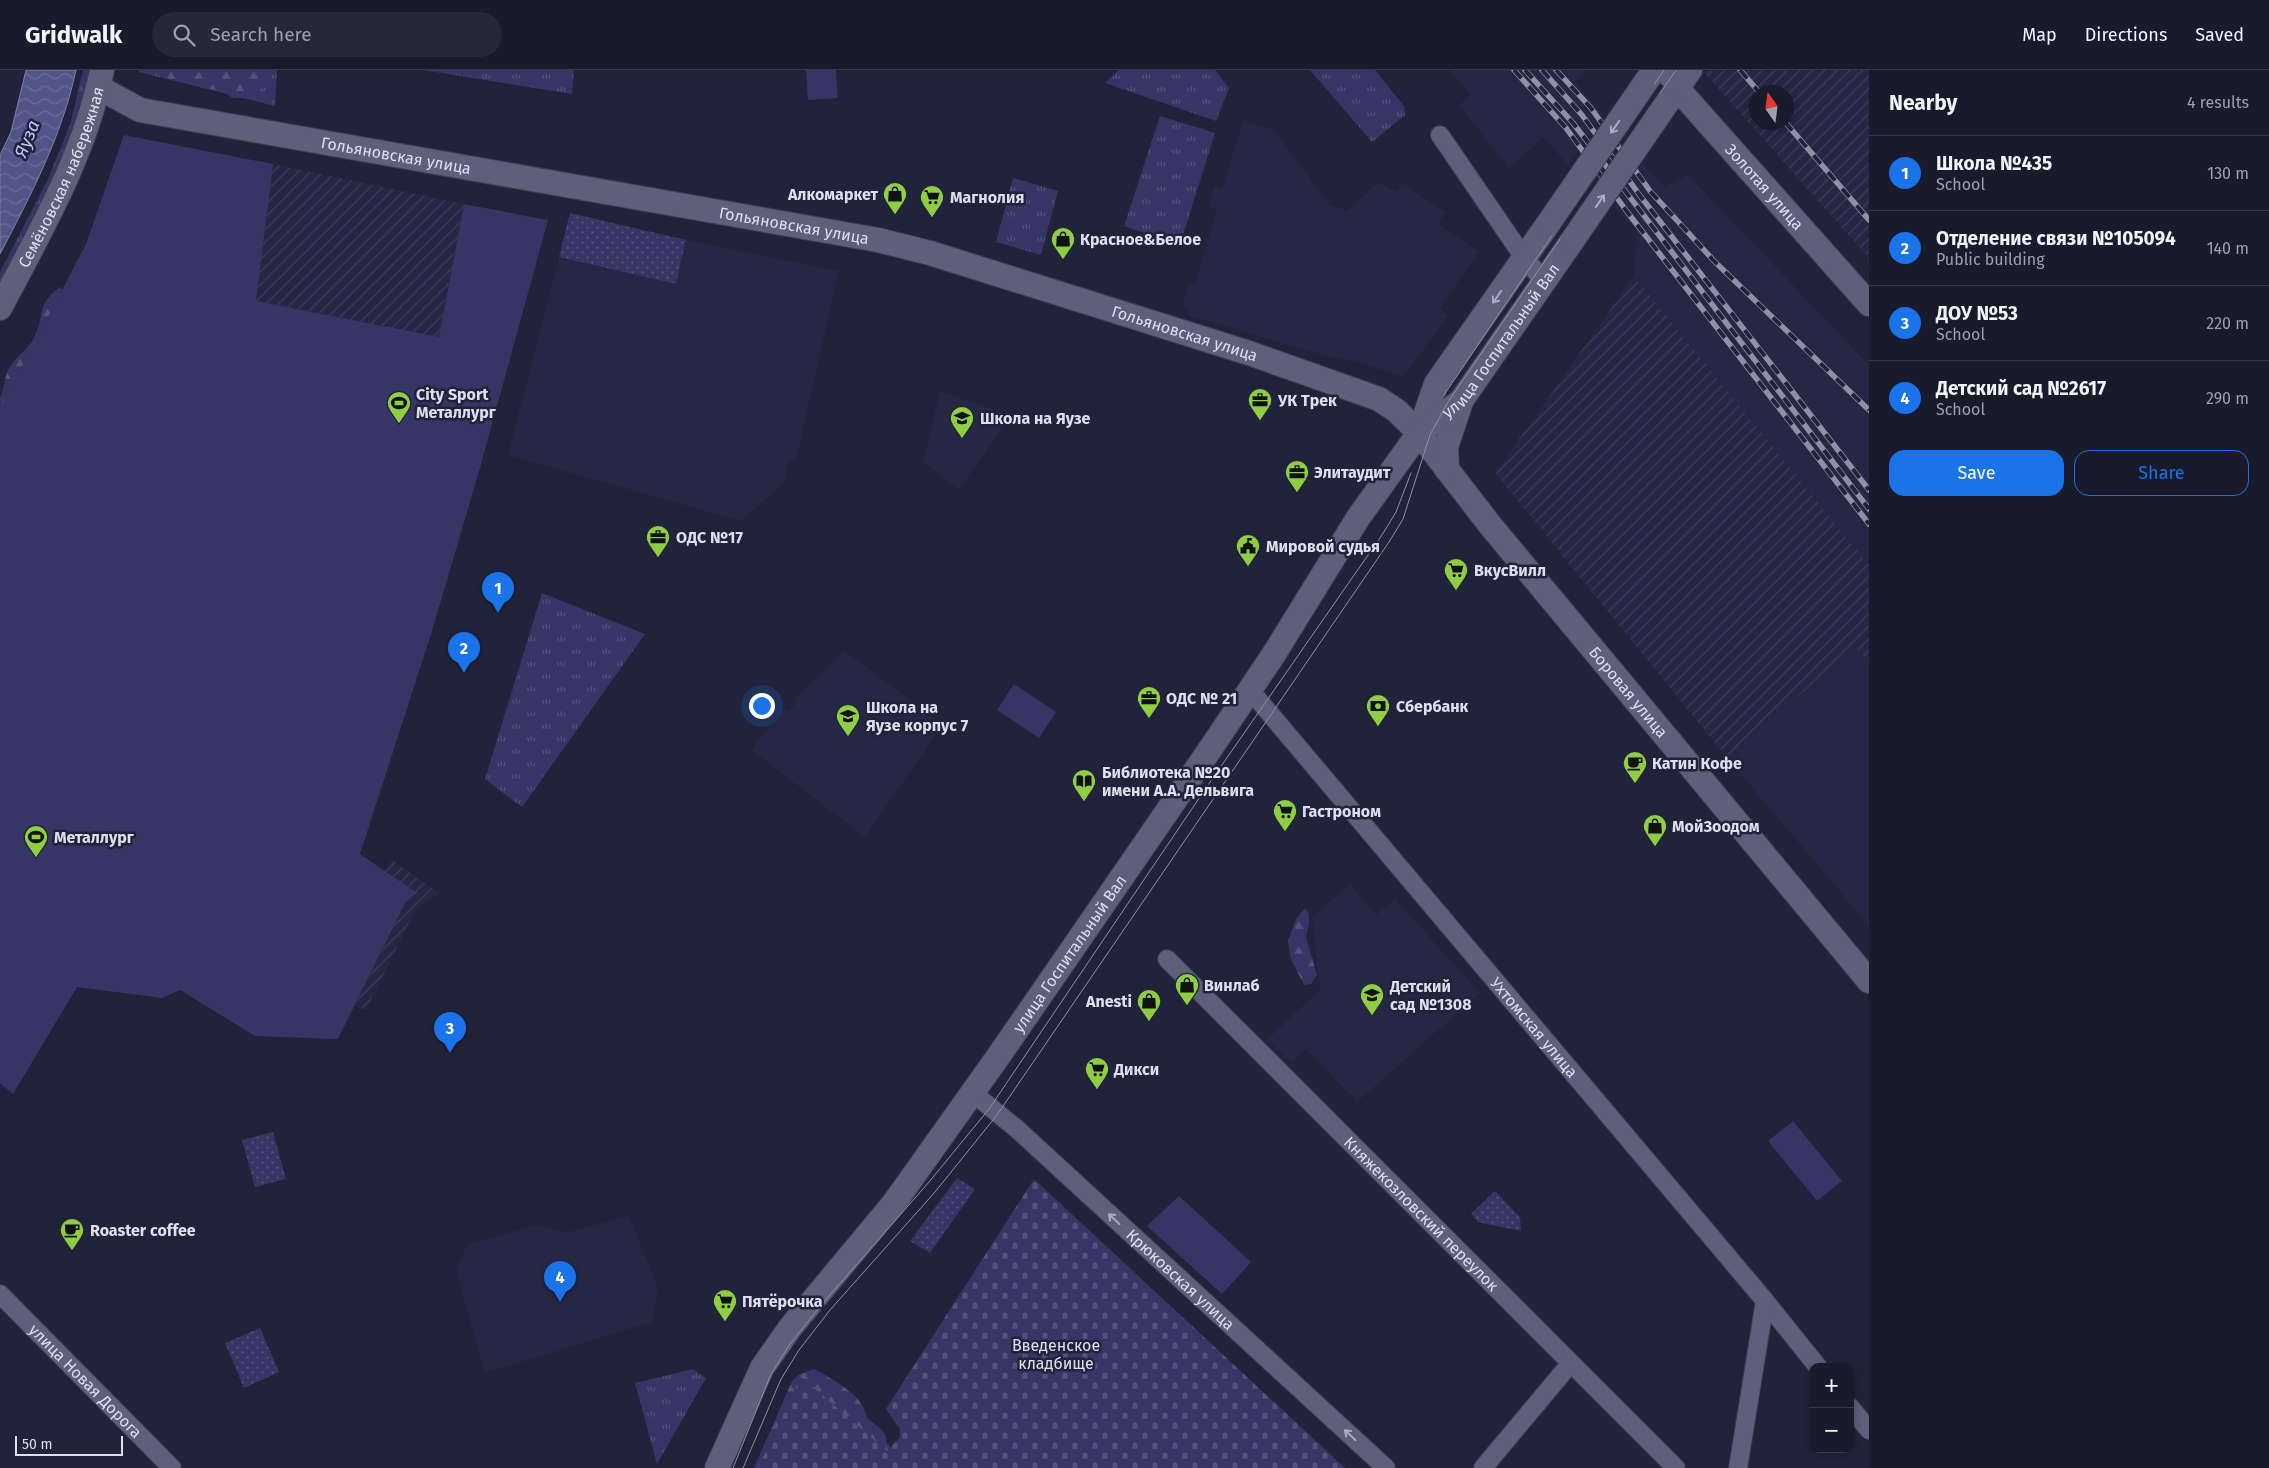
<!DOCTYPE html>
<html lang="en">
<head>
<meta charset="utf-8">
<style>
  body { margin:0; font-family:"Fira Sans",sans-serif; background:#262738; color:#f1f3f6 }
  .controls { position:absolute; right:15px; bottom:15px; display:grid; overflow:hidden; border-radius:10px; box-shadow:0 2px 8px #0003 }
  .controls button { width:45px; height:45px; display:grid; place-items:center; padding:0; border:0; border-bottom:1px solid #373848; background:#191a2c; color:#f1f3f6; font:25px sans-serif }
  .compass { position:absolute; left:1749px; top:15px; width:45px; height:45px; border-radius:50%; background:#191a2c; box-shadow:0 2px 8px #0003; rotate:346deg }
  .scale { position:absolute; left:15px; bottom:12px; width:108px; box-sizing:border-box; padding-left:5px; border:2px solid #dddfef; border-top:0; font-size:14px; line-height:18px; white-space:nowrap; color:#dddfef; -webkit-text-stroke:4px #21233a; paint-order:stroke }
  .you { position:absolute; left:761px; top:635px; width:18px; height:18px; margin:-12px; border:4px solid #fff; border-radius:50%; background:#1a73e8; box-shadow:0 0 0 8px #1a73e833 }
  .badge { display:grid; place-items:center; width:32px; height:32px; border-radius:50%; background:#1a73e8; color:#fff; font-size:16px; font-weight:700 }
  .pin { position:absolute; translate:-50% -41px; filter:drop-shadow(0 1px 2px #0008) }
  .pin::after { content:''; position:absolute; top:26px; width:18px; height:15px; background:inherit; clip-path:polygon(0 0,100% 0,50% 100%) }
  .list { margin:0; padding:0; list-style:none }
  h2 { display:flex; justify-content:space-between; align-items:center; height:65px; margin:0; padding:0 20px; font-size:21px }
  h2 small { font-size:16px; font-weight:400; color:#9fa1a9 }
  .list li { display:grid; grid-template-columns:32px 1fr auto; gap:15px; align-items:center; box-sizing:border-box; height:75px; padding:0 20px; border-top:1px solid #373848 }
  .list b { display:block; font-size:19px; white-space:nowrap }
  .list p { margin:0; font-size:16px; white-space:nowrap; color:#9fa1a9 }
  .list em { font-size:16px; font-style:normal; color:#9fa1a9 }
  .actions { display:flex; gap:10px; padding:15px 20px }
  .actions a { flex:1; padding:11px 0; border:1px solid #1a73e8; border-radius:15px; text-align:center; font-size:18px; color:#1a73e8 }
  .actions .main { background:#1a73e8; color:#fff }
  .icon { flex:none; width:28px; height:28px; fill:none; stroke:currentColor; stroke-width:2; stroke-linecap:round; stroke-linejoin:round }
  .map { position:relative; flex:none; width:1869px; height:1398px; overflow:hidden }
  header { display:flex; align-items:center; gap:30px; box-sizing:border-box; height:70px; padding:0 25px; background:#191a2c; border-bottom:1px solid #373848 }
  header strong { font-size:24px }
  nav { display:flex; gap:28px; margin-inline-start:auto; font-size:18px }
  .search { width:350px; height:45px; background:#262738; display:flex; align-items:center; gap:12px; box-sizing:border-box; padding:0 18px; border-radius:28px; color:#9fa1a9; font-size:19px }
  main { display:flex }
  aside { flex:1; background:#191a2c }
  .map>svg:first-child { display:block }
  .built { fill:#262745 }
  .industrial { fill:url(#industrial-furrows); fill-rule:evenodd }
  .grass { fill:url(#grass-tufts) }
  .forest { fill:url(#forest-firs) }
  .cemetery { fill:url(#cemetery-stones) }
  .park { fill:url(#park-dots) }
  .garden { fill:#353665 }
  .water { fill:url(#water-waves); stroke:#7c7ea7 }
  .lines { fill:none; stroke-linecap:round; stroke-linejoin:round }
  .street-casing { stroke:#3d3e52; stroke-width:20 }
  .secondary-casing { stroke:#3d3e52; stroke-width:26 }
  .street { stroke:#5d5f7b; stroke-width:18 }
  .secondary { stroke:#5d5f7b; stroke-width:24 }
  .tram { stroke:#8e90a3; stroke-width:1 }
  .rail-casing { stroke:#8e90a3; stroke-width:5.5 }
  .rail { stroke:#21233a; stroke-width:4; stroke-dasharray:11; stroke-linecap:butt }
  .secondary-bridge-casing { stroke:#3d3e52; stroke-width:26; stroke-linecap:butt }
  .secondary-bridge { stroke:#5d5f7b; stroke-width:24 }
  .oneway { stroke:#aaacc1 }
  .labels { text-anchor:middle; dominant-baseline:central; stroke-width:5; stroke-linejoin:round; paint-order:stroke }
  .street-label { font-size:16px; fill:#dddfef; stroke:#21233a }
  .poi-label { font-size:16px; font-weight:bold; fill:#dddfef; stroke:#21233a; text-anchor:start }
  .park-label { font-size:16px; fill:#dfe1f1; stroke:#21233a }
  .water-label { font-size:18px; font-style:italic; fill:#c1c6f6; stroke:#21233a }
</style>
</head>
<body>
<header>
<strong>Gridwalk</strong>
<div class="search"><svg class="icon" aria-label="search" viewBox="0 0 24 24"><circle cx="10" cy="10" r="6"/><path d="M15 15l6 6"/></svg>Search here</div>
<nav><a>Map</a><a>Directions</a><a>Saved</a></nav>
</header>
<main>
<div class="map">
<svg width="1869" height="1398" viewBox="0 0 1869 1398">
  <defs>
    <pattern id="industrial-furrows" width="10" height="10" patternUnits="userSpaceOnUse" patternTransform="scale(1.25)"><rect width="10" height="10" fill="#262745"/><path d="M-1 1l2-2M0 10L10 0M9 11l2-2" fill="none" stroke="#3b3c57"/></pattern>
    <pattern id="grass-tufts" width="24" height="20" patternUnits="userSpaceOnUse" patternTransform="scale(1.25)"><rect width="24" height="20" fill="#353665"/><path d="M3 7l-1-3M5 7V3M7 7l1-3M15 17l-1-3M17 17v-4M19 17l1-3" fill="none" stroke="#52537b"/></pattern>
    <pattern id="forest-firs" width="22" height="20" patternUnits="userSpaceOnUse" patternTransform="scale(1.25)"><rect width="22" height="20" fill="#353665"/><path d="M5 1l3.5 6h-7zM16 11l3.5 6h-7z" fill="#52537b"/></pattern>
    <pattern id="cemetery-stones" width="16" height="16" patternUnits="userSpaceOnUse" patternTransform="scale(1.25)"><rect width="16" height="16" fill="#353665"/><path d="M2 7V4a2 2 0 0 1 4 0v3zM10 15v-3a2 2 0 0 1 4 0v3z" fill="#52537b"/></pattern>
    <pattern id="park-dots" width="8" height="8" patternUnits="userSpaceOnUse" patternTransform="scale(1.25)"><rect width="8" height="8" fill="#353665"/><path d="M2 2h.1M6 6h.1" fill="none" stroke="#52537b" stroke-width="1.8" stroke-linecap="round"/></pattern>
    <pattern id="water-waves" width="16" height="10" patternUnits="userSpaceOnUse" patternTransform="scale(1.25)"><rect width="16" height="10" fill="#525588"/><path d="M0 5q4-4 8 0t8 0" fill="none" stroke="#6a6d99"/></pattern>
  </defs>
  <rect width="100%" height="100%" fill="#21233a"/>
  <g class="built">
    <path d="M1450 0H1587L1575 12 1603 44 1568 95 1543 67 1509 99 1459 35 1471 24Z"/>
    <path d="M1243 51 1274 60 1329 134 1347 141 1377 113 1397 121 1402 113 1446 142 1438 154 1479 182 1439 239 1448 246 1403 307 1352 290 1329 287 1187 245 1189 239 1182 237 1188 215 1194 216 1217 139 1208 136 1214 117 1222 119Z"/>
    <path d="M1642 93 1664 117 1688 105 1869 295V495L1634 206 1637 160 1613 137Z"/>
    <path d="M686 170 839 201 796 390 788 392 785 412 741 451 508 385 559 187 676 214Z"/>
    <path d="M940 321 1011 345 959 420 923 392Z"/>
    <path d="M1857 578 1869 593V856L1728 689 1762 662 1772 647Z"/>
    <path d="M844 581 943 654 865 767 751 680 785 639 788 642 796 633 794 630Z"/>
    <path d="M1350 814 1376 845 1395 829 1480 923 1357 1032 1306 979 1292 993 1267 970 1320 919 1312 847Z"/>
    <path d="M629 1146 658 1218 652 1252 485 1303 456 1200 467 1175 536 1155 568 1162Z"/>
  </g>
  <g class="industrial">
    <path d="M1869 0V188L1703 1ZM1786 22V52H1756V22Z"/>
    <path d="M273 94 464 134 439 267 255 231Z"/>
    <path d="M1634 206 1869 495V593L1857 578 1772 647 1762 662 1728 689 1495 403Z"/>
    <path d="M392 790 439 823 416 839 366 940 355 936 406 831 417 823 383 801Z"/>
  </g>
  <g class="grass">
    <path d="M83 0H91L81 39 55 111 0 217V202L47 111 70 55Z"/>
    <path d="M139 0H277L275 36 139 2Z"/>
    <path d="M423 0H574L572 24Z"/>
    <path d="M1119 0H1215L1229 18 1216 51 1105 13Z"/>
    <path d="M1310 0H1375L1404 36 1405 45 1372 72Z"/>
    <path d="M1160 46 1215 63 1180 175 1124 156Z"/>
    <path d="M1013 108 1058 121 1041 185 996 172Z"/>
    <path d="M542 523 645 564 522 737 485 709Z"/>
    <path d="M693 1299 706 1308 657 1394 635 1313Z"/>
  </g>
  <g class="forest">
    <path d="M156 0H264L263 16 254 28H232L226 23 159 6Z"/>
    <path d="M60 217 70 230 0 378V328C5 318 4 307 9 298 15 287 29 279 34 268 45 246 36 234 60 217Z"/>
    <path d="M1305 838 1308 841 1309 852 1306 867 1317 905 1311 914 1304 915 1291 889 1288 871 1296 849Z"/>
    <path d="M814 1299C832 1309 865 1326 867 1348L880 1358 885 1364 887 1373 909 1398H754L792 1311 798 1305Z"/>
  </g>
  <path class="cemetery" d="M1034 1109 1345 1398H758L801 1307 887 1381 900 1367V1359L886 1339Z"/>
  <g class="park">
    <path d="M570 143 686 170 676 214 559 187Z"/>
    <path d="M273 1062 286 1109 255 1117 242 1070Z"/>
    <path d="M957 1108 975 1119 930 1183 910 1171Z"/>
    <path d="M1495 1121 1520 1147 1521 1161 1478 1152 1471 1144Z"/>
    <path d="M260 1258 279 1302 244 1318 225 1273Z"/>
  </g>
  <g class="garden">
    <path d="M806 0H836L838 28 808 30Z"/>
    <path d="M124 65 273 94 256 231 439 267 464 134 548 150 480 398 432 561 360 784 417 823 406 831 338 969 255 966 180 920 162 928 77 917 13 1024 0 1013V339L86 174Z"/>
    <path d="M1014 614 1056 642 1039 668 997 640Z"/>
    <path d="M1793 1051 1842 1111 1817 1131 1768 1071Z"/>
    <path d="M1179 1126 1251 1192 1222 1224 1147 1156Z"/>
  </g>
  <path class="water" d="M26 0H76C62 66 31 125 0 184V85L11 62Z"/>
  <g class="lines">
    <g class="street-casing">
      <g id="street">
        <path d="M1662 0 1677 18"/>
        <path d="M1440 65 1516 176 1544 212"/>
        <path id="s1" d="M1250 620 1761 1226 1818 1297"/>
        <path id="s2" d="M1167 889 1676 1398"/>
        <path id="s3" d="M973 1023 1017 1059 1386 1398"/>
        <path id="s4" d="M0 1224 172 1398"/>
        <path d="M1850 1337 1869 1360"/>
        <path d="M1483 1398 1570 1294"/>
        <path d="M1738 1398 1765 1231"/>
      </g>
    </g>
    <g class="secondary-casing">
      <g id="secondary">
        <path d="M1643 16 1654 0"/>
        <path id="s5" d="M98 17 140 40 878 170 930 183 1249 283 1379 329 1397 341 1419 363 1490 455 1869 911"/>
        <path id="s6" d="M1677 18 1869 234"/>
        <path d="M1668 32 1690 0"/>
        <path id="s7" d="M0 238C40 162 85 85 102 0"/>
        <path d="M1419 363 1436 314 1548 154"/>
        <path d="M1447 400 1446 377 1461 332"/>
        <path id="s8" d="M717 1398 762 1298 790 1258 894 1133 1000 984 1213 675 1274 584 1358 448 1419 363 1461 331 1572 171"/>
      </g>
    </g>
    <use href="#street" class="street"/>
    <use href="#secondary" class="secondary"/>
    <g class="tram">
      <path d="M1444 325 1664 0"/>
      <path d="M733 1398 771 1304 790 1274 822 1234 929 1112 989 1039 1208 715 1382 465 1396 442 1411 403"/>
      <path d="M743 1398 781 1309 799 1280 830 1240 935 1122 997 1045 1389 472 1403 449 1430 365 1448 332 1676 0"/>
    </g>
    <g class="rail-casing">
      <g id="rail">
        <path d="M1514 0 1566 58 1628 143 1869 454"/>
        <path d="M1525 0 1573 53 1869 439"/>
        <path d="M1542 0 1582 45 1641 127 1869 420"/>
        <path d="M1556 0 1591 38 1650 121 1715 192 1869 340"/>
        <path d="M1740 0 1759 22"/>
        <path d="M1785 52 1869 150"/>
      </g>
    </g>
    <use href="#rail" class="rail"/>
    <g class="secondary-bridge-casing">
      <g id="secondary-bridge">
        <path d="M1548 154 1643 16"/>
        <path d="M1572 171 1667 33"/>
      </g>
    </g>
    <use href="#secondary-bridge" class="secondary-bridge"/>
  </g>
  <defs><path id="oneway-shaft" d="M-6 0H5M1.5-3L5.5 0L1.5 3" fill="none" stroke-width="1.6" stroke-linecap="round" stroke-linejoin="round" transform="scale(1.25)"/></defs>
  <g class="oneway">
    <use href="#oneway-shaft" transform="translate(1615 57) rotate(125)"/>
    <use href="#oneway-shaft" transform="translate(1600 131) rotate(-55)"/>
    <use href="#oneway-shaft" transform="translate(1497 227) rotate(125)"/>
    <use href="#oneway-shaft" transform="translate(1114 1149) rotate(-137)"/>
    <use href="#oneway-shaft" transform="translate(1350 1365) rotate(-137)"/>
  </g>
  <defs>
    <g id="shop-pin" transform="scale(1.25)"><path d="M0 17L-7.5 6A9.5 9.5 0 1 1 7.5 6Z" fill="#8fcd42" stroke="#21233a"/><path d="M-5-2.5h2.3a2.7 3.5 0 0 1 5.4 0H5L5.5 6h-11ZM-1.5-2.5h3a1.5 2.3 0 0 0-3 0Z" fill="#111"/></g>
    <g id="supermarket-pin" transform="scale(1.25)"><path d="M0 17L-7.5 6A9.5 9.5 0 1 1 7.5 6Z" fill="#8fcd42" stroke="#21233a"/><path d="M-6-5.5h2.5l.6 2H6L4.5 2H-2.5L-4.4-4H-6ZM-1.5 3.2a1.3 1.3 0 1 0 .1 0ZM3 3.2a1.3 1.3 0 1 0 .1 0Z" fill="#111"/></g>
    <g id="office-pin" transform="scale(1.25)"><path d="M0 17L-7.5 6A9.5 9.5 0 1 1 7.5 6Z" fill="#8fcd42" stroke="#21233a"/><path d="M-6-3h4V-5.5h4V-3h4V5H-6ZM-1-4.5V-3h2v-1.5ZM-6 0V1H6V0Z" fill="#111"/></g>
    <g id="stadium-pin" transform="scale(1.25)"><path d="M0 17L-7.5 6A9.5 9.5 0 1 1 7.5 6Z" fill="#8fcd42" stroke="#21233a"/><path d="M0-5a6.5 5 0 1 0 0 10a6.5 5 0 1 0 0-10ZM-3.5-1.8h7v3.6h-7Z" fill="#111"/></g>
    <g id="school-pin" transform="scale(1.25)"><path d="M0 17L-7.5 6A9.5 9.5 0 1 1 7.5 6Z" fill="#8fcd42" stroke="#21233a"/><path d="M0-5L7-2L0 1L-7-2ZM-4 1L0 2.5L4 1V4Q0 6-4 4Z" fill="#111"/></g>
    <g id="civic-pin" transform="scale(1.25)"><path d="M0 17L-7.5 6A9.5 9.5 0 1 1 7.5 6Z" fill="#8fcd42" stroke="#21233a"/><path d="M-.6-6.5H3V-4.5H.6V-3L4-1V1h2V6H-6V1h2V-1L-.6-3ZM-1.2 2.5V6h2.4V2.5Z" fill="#111"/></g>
    <g id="bank-pin" transform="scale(1.25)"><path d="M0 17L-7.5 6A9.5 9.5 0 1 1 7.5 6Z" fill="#8fcd42" stroke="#21233a"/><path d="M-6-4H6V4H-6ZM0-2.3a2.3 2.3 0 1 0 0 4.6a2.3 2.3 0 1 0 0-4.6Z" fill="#111"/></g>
    <g id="cafe-pin" transform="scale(1.25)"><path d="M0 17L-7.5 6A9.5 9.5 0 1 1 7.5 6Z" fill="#8fcd42" stroke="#21233a"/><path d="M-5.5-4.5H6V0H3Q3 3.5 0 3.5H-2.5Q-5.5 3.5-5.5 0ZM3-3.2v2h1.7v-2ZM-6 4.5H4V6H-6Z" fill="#111"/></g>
    <g id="library-pin" transform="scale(1.25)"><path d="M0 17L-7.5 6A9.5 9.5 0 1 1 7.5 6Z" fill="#8fcd42" stroke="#21233a"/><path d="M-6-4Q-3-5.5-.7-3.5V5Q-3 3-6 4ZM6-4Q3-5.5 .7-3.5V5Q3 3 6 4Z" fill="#111"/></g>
  </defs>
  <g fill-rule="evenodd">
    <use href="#shop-pin" x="895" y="124"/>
    <use href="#supermarket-pin" x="932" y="127"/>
    <use href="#shop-pin" x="1063" y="169"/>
    <use href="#office-pin" x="1260" y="330"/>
    <use href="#stadium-pin" x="399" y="333"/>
    <use href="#school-pin" x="962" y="348"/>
    <use href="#office-pin" x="1297" y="402"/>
    <use href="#office-pin" x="658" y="467"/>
    <use href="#civic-pin" x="1248" y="476"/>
    <use href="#supermarket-pin" x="1456" y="500"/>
    <use href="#office-pin" x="1149" y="628"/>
    <use href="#bank-pin" x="1378" y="636"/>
    <use href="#school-pin" x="848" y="646"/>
    <use href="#cafe-pin" x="1635" y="693"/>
    <use href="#library-pin" x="1084" y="711"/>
    <use href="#supermarket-pin" x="1285" y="741"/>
    <use href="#shop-pin" x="1655" y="756"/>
    <use href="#stadium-pin" x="36" y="767"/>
    <use href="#shop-pin" x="1187" y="915"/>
    <use href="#school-pin" x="1372" y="925"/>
    <use href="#shop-pin" x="1149" y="931"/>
    <use href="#supermarket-pin" x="1097" y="999"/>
    <use href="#cafe-pin" x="72" y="1160"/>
    <use href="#supermarket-pin" x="725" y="1231"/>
  </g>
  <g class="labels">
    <g class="street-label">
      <text stroke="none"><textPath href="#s5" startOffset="308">Гольяновская улица</textPath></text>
      <text stroke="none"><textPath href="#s7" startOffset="145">Семёновская набережная</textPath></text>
      <text stroke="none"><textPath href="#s6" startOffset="132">Золотая улица</textPath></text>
      <text stroke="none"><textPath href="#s5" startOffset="712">Гольяновская улица</textPath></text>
      <text stroke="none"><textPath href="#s5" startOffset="1118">Гольяновская улица</textPath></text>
      <text stroke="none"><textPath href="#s8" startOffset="1378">улица Госпитальный Вал</textPath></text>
      <text stroke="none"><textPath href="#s5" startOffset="1709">Боровая улица</textPath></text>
      <text stroke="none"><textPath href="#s8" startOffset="626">улица Госпитальный Вал</textPath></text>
      <text stroke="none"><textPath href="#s1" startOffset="441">Ухтомская улица</textPath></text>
      <text stroke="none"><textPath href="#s2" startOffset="360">Княжекозловский переулок</textPath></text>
      <text stroke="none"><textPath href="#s3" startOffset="279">Крюковская улица</textPath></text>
      <text stroke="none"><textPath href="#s4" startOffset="122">улица Новая Дорога</textPath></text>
    </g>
    <g class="poi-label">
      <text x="878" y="124" text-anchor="end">Алкомаркет</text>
      <text x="950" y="127">Магнолия</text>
      <text x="1080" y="169">Красное&amp;Белое</text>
      <text x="416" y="324">City Sport<tspan x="416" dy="18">Металлург</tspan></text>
      <text x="1278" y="330">УК Трек</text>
      <text x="980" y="348">Школа на Яузе</text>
      <text x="1314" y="402">Элитаудит</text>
      <text x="676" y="467">ОДС №17</text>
      <text x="1266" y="476">Мировой судья</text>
      <text x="1474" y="500">ВкусВилл</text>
      <text x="1166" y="628">ОДС № 21</text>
      <text x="1396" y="636">Сбербанк</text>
      <text x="866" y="637">Школа на<tspan x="866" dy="18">Яузе корпус 7</tspan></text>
      <text x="1652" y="693">Катин Кофе</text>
      <text x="1102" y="702">Библиотека №20<tspan x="1102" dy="18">имени А.А. Дельвига</tspan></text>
      <text x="1302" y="741">Гастроном</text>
      <text x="1672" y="756">МойЗоодом</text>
      <text x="54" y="767">Металлург</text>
      <text x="1204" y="915">Винлаб</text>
      <text x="1390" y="916">Детский<tspan x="1390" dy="18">сад №1308</tspan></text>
      <text x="1132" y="931" text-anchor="end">Anesti</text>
      <text x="1114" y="999">Дикси</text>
      <text x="90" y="1160">Roaster coffee</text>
      <text x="742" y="1231">Пятёрочка</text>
    </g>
    <g class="park-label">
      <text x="1056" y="1275">Введенское<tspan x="1056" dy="18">кладбище</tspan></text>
    </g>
    <g class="water-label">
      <text transform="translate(27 69) rotate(-68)">Яуза</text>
    </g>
  </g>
</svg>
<div class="controls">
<button>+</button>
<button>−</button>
</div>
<svg class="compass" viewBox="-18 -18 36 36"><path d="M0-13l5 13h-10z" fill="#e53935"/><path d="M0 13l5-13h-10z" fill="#9fa1a9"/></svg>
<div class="scale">50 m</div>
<div class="you"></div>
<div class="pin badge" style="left:498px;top:543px">1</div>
<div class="pin badge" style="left:464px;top:603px">2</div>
<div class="pin badge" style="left:450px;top:983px">3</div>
<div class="pin badge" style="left:560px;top:1232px">4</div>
</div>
<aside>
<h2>Nearby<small>4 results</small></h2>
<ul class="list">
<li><span class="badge">1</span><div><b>Школа №435</b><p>School</p></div><em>130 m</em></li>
<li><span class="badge">2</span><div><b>Отделение связи №105094</b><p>Public building</p></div><em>140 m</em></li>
<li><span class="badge">3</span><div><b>ДОУ №53</b><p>School</p></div><em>220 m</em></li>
<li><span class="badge">4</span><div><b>Детский сад №2617</b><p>School</p></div><em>290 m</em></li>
</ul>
<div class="actions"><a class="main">Save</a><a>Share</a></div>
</aside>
</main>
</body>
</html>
